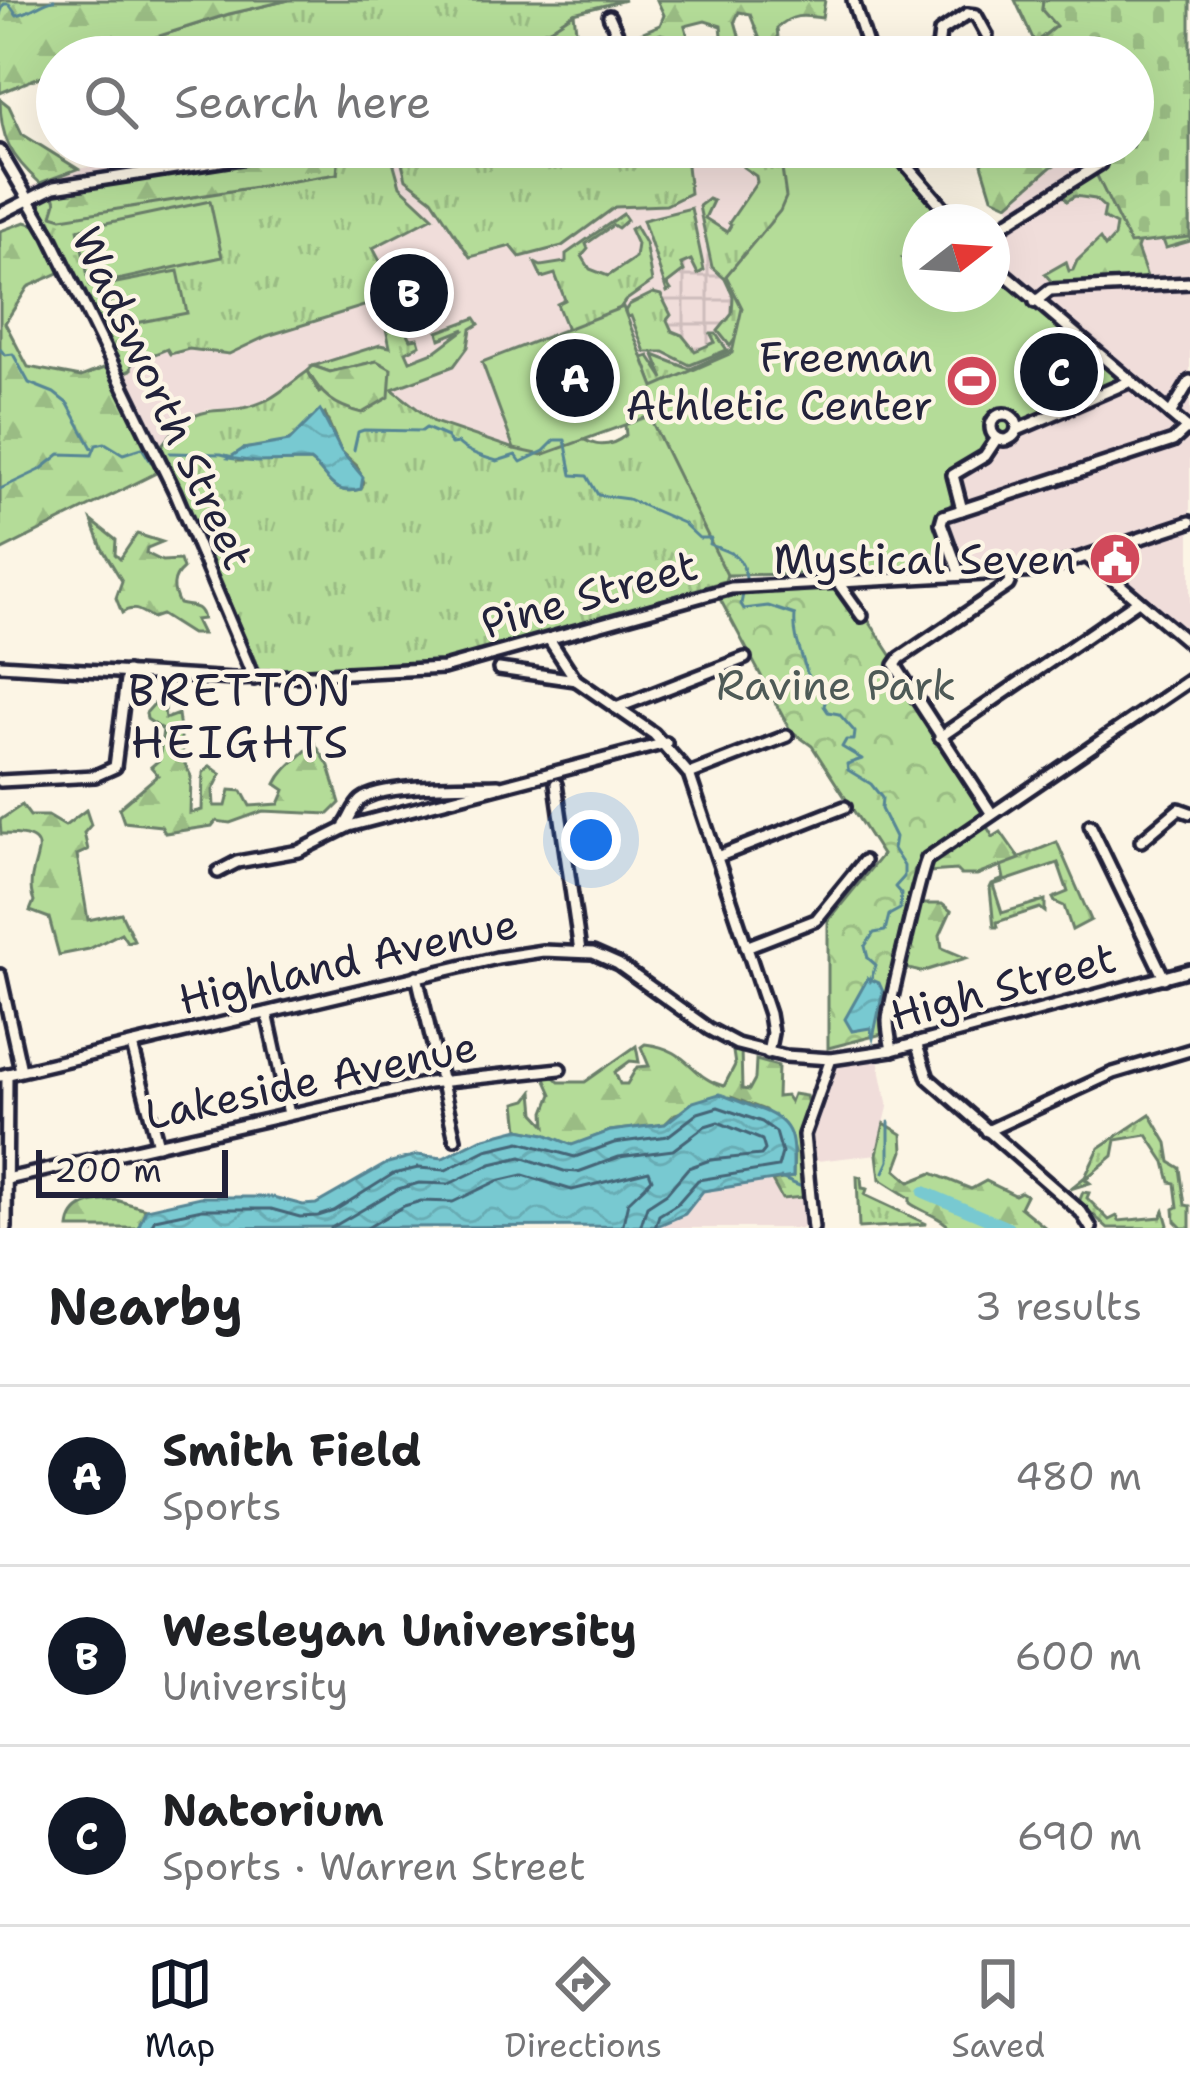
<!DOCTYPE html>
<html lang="en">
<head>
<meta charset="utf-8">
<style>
  body { margin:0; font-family:"Shantell Sans",sans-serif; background:#f2f2f2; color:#202124 }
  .compass { position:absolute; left:902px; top:204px; width:108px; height:108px; border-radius:50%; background:#fff; box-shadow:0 12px 48px #0002; rotate:73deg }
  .scale { position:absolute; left:36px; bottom:30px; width:192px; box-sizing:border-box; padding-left:12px; border:6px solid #22223b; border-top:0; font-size:33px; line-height:42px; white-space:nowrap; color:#22223b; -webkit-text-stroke:9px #fcf5e5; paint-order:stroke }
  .you { position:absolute; left:591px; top:840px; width:42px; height:42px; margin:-30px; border:9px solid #fff; border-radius:50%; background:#1a73e8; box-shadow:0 0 0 18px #1a73e833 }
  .badge { display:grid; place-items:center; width:78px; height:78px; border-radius:50%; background:#111827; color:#fff; font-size:39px; font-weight:700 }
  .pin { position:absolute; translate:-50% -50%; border:6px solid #fff; box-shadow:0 3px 12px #0006 }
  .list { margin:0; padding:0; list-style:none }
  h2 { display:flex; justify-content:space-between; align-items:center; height:156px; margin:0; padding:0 48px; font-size:51px }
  h2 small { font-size:39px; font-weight:400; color:#757577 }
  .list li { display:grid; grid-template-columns:78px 1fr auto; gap:36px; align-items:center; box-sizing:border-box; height:180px; padding:0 48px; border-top:3px solid #e0e0e0 }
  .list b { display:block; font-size:45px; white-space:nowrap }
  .list p { margin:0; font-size:39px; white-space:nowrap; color:#757577 }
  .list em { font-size:39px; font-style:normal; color:#757577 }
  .icon { flex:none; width:66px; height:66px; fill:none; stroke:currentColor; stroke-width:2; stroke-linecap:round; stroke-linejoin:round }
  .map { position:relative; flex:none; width:1190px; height:1228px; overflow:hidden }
  .search { position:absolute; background:#fff; box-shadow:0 12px 48px #0002; left:36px; right:36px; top:36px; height:132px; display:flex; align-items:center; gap:30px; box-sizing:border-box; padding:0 42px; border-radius:66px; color:#757577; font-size:45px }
  .sheet { height:696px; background:#fff }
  nav { display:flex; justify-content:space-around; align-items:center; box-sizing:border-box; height:168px; border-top:3px solid #e0e0e0; background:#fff; font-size:33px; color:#757577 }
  nav a { display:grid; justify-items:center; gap:6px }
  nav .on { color:#111827 }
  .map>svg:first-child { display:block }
  .built { fill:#f0ddda }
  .industrial { fill:url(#industrial-grid) }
  .grass { fill:url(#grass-tufts); stroke:#6b7f6a; stroke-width:3; fill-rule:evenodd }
  .forest { fill:url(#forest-firs); stroke:#6b7f6a; stroke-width:3 }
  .cemetery { fill:url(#cemetery-stones); stroke:#6b7f6a; stroke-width:3 }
  .park { fill:url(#park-crowns); stroke:#6b7f6a; stroke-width:3 }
  .pitch { fill:#b4dc98; stroke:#6b7f6a; stroke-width:3 }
  .water { fill:url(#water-waves); stroke:#568695; stroke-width:3 }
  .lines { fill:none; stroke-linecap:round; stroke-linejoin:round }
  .shore { stroke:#446577; stroke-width:3 }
  .stream { stroke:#568695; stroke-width:3 }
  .river { stroke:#78c9d1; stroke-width:12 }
  .minor-casing { stroke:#22223b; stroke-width:18 }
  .minor { stroke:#fcf5e5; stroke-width:9 }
  .labels { text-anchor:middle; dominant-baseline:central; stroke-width:9; stroke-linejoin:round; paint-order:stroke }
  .poi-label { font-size:42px; fill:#22223b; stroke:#fcf5e5; text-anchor:end }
  .street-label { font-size:42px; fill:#22223b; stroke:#fcf5e5 }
  .park-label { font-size:42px; fill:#4e5a57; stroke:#fcf5e5 }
  .neighbourhood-label { font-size:45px; letter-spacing:3px; fill:#22223b; stroke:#fcf5e5 }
</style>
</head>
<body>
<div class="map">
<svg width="1190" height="1228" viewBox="0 0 1190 1228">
  <defs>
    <pattern id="industrial-grid" width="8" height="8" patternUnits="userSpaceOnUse" patternTransform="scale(3)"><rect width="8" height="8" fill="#f0ddda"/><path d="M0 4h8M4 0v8" fill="none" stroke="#cebdbc"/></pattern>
    <pattern id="grass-tufts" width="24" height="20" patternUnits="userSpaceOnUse" patternTransform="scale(3)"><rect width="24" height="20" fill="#b4dc98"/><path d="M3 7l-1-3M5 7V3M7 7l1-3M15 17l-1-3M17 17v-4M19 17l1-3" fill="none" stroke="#9abc84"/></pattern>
    <pattern id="forest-firs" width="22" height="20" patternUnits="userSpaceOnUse" patternTransform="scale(3)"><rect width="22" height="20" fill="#b4dc98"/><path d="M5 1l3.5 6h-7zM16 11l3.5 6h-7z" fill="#9abc84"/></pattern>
    <pattern id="cemetery-stones" width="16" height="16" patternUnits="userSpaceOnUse" patternTransform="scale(3)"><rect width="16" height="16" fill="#b4dc98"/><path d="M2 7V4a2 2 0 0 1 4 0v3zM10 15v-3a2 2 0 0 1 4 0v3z" fill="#9abc84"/></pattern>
    <pattern id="park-crowns" width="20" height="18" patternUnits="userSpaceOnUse" patternTransform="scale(3)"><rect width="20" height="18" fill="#b4dc98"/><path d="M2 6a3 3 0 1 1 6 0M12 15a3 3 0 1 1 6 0" fill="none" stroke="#9abc84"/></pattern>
    <pattern id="water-waves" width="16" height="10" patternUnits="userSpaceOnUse" patternTransform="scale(3)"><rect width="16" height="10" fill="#78c9d1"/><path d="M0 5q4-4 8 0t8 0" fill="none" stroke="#68acb4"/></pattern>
  </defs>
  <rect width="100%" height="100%" fill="#fcf5e5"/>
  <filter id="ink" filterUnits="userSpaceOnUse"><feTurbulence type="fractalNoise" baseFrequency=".00833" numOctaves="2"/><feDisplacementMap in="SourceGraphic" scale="24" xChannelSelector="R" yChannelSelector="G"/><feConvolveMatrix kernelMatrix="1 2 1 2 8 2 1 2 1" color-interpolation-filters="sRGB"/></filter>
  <g filter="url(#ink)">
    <g class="built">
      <path d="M108 147H313L315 151 343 147H779L732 353 654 387 623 308 483 362 514 449 434 422 390 388 313 366 270 399 237 409H208L182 420 160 447 32 186 78 169 110 163Z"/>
      <path d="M1084 150 1130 243 1190 237V646L1081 553 1017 570 955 572 936 516 950 507 958 476 999 444 1130 387 992 268V226L1011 212 1008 204 1051 167Z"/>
      <path d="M878 1059 888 1107 877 1154 809 1162 817 1228H646L685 1214 703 1191 715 1187 793 1177 808 1154 810 1130 834 1064Z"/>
    </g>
    <path class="industrial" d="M707 254 738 306 724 349 695 362 667 320 671 315 661 295 667 291 660 270Z"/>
    <g class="grass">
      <path d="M289 0H625L574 13 550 29 473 57H93L229 14Z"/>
      <path d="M389 147 400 186 433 217 373 248 396 292 393 297 267 336 229 354 189 349 170 354 167 349 132 363 131 370 124 373 40 205 41 198 53 191 56 202 337 174 339 148Z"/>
      <path d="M398 147H685L690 193 666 205 615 207 562 246 520 257 511 246 470 257 432 199 406 179Z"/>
      <path d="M751 147H880L920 222 740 332 730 346 718 331 732 314 733 296 725 279 712 267 699 206 708 199 713 201 705 218 727 232 731 225 729 223 757 182 756 176 743 167Z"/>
      <path d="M691 208 704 270 698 274 691 260 681 264 684 271 667 284 671 290 667 292 643 220Z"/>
      <path d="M623 214 627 220 618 228 613 225 586 244 588 249 582 256 590 269 608 276 635 258 637 244 630 229 635 226 645 243 652 282 625 301 616 314 569 334 557 304 565 300 555 274 542 278 535 263 541 266 566 262V254Z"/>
      <path d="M653 293 661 295 671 315 667 320 672 331 682 335 695 351 715 342 711 334H716L727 350 690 365 664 352H645L631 316 627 317 625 311 629 305Z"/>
      <path d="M394 304 400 307 397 314 411 339 418 338 420 345 406 352 410 361 436 351 465 329 440 339 438 332 475 318 479 324 471 329 468 347 454 366 392 389 434 422 514 449 569 429C588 445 605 452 626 435L624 415 658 398 643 358 649 356 664 379 654 355 690 369 736 348 952 570 727 575 725 581 481 653 434 663 277 674 260 672 161 446C206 390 218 424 269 399 282 392 295 380 308 371L319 393 377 361 330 372 313 366 380 345 390 347 382 310ZM325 414 341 451 357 466 364 482 361 489C331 497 329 475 310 461H238L243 449 283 444Z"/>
      <path d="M1057 842 1091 920 1072 930 1064 906 1055 902 1053 898 1068 892 1058 863 993 885 1002 913 1045 900V912L1040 908 997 922 998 927H994L990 888 992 884 1004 879 1001 865Z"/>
      <path d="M1150 1114 1167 1143 1170 1162 1180 1168 1185 1205 1190 1206V1228H1182L1175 1221 1174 1209 1178 1207 1175 1183 1170 1182 1165 1162 1147 1135 1116 1140 1113 1156 1085 1179 1090 1183 1070 1189 1085 1177 1099 1148Z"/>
      <path d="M857 1176 861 1177 862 1188 867 1189 865 1195 927 1224 859 1228Z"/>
      <path d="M1083 1192 1089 1193 1087 1198 1109 1220 1117 1216 1119 1221 1161 1217 1164 1211 1168 1225 1166 1228H1108L1079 1202Z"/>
    </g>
    <g class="forest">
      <path d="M0 0H289L229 14 93 57H57V70L0 93Z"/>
      <path d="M657 0H825L822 18C802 15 792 14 777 28L780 57H767L750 14 739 12 735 21 745 57H714V52L724 54 721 26 705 21 685 26 694 57H659V53L677 50 674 38 661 34 638 40 636 35 660 25 664 15Z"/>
      <path d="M1015 0H1043L1042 10 1056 26 1035 43Z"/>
      <path d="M574 13 579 57H473L550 29Z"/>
      <path d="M0 99 9 106 22 134 78 169 40 183C11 157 0 138 0 99Z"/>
      <path d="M994 147H1083L1084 150 1051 167 1008 204 992 197 982 164Z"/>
      <path d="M339 148 337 174 62 218 52 215 56 202 53 191Z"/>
      <path d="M1095 172 1190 219V241L1166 248 1163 240 1139 243 1137 249 1147 277 1145 282 1056 287 1045 274 1066 262 1069 271 1073 270 1077 261 1100 239 1105 247 1114 237 1116 225 1103 218 1105 208 1095 199 1075 196 1067 201 1062 193Z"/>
      <path d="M25 222 40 226 63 271 28 287 5 323 28 367 81 377 109 366 160 471 0 551V231Z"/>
      <path d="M377 361 391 369 389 397 362 413C335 406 321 396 308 371L313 366 330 372Z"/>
      <path d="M92 521 116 540 115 554 120 559 137 534 162 542 147 548 146 553 162 561 180 560 183 569C171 579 172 590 179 604 191 607 200 604 203 619L195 620 202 634H191L161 615 152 618C141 611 133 605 122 613L116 598 122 581 102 548Z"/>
      <path d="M154 704 164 707 165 719 178 714 184 762 191 776 190 813 202 810 203 773 210 766 221 774 213 790 214 806H226L230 790 242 791 250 806 279 804 285 790 276 784C285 765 301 758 314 742L329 766 340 803 329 814 263 811 230 823 216 821 212 826 165 833 161 826 124 822 119 808 158 775 151 767 159 760 163 730 147 719 146 713Z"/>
      <path d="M22 805 30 816H48L65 826 86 810 91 825 84 833 88 850 77 855 88 920 121 913 134 940 127 942 121 933 89 949 59 955 49 918 30 911 34 901C19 865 70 833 1 834L0 820Z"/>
      <path d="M986 825 993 837 1001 832 1020 859 977 875H961L956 870 927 872 929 863Z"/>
      <path d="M919 904H942L951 911 940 935 942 948 966 958 921 972 904 968Z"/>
      <path d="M645 1044C691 1049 690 1078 724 1086L735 1065 732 1045 741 1049 742 1089 749 1090 755 1079 756 1060 778 1066 777 1097 786 1096 790 1102 793 1094 806 1096C812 1113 799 1127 799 1146 799 1163 802 1180 804 1197L782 1199 772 1181 793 1177 794 1152 789 1136 765 1110 731 1097 675 1114 665 1124 610 1131 572 1146 545 1134 519 1129 516 1103 527 1100 533 1092 535 1113 546 1125 545 1112 552 1094 543 1074 552 1075 559 1082H585L636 1046 639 1062 630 1061 615 1072 620 1084H627L637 1067 649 1066 641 1047Z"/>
      <path d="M884 1123 902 1134 903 1151 896 1170 910 1182 932 1173 971 1189 986 1181 1015 1195 1021 1192 1026 1195 1020 1207 1046 1228H950C942 1217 922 1212 910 1203V1198L880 1179 877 1154Z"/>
      <path d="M116 1200 146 1209 138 1228H69C71 1203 94 1201 116 1200Z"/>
    </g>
    <path class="cemetery" d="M1043 0H1190V237L1130 244 1083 147H1133V57H1041L1035 43 1056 26 1042 10Z"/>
    <path class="park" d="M846 586 992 809 933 848 914 869 915 888 886 1033 828 1048V921L882 855 812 746 790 730 720 599 744 593Z"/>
    <g class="pitch">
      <path d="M779 147H886L951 222H920V245L902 258 920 280V294L942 297 992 294V268L1131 388 999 444 988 460 958 476C955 501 956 503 937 516L955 572 727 575 649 416 542 455 514 449 482 362 623 307 654 387 732 353 742 308 726 276 780 211 786 197Z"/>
      <path d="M210 201 222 257 90 286 78 229Z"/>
      <path d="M178 271 187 313 115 327 106 285Z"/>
    </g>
    <g class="water">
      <path d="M320 410 341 451 363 477 361 489C330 497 329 475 310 461L256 462 229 458 243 449 289 441Z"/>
      <path d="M868 978 879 983 883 992 873 1038 870 1028 852 1031 845 1019Z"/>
      <path d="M719 1094C732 1098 744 1104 756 1108 797 1121 793 1140 793 1177L703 1191 685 1214 657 1226 138 1228 146 1209 200 1197H273L303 1205 316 1204 388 1163 417 1155 443 1158 481 1139 519 1129 545 1134 572 1145 610 1131 665 1124 693 1102Z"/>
    </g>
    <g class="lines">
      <g class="shore">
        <path d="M150 1228 155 1219 202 1209H271L300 1217 318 1216 334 1211 393 1174 418 1168 446 1170 486 1150 520 1142 575 1157 614 1143 668 1136 698 1113 718 1107 762 1122 776 1132 782 1153 778 1167 698 1180 677 1204 659 1215 655 1228"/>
        <path d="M331 1228 398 1189 419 1183 449 1184 491 1164 521 1157 564 1171 578 1172 619 1157 673 1150 705 1126 718 1122 762 1140 765 1150 761 1155 710 1160 688 1168 667 1193 647 1206 640 1228"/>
        <path d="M367 1228 404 1206 421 1201 453 1202 497 1181 523 1175 572 1190 649 1171 652 1179 628 1202 622 1228"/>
      </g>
      <g class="stream">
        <path d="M0 14 4 4H9L17 15C32 12 43 1 54 0"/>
        <path d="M0 349 5 355 13 354 29 383 54 393 68 404 92 448"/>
        <path d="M354 450 358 432 364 430 422 431 426 428 447 437 451 444 458 443C465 451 486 458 497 461L516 455 521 462 544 451 555 440H565L572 475 587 476 598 495 628 499 683 523 699 538H711L709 544C728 553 742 551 746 578"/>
        <path d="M170 453 221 454 233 457"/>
        <path d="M0 489 40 470 60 454 92 455 96 445 105 443 123 454 142 448 151 462"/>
        <path d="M743 594 741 604 744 609 768 606 795 615C793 639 803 656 809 680L828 692 824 706 828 712 839 714 855 732 854 740H846L842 747 862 759 847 764 848 770 871 784 882 798 881 809 895 837 893 849 904 866V877L895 887 901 894 900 909 889 915 885 931 874 933 865 946 868 958 876 965 870 982"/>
        <path d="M884 1172 889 1161V1122"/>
        <path d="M781 1178 802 1187"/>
      </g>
      <path class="river" d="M924 1192 1008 1228"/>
      <g class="minor-casing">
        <g id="minor">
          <path d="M853 0 871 57"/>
          <path d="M967 14 976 15 987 35"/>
          <path d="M609 16 628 57"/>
          <path d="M925 57 938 48 940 32 967 14"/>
          <path d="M891 147 956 222"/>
          <path d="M0 151 50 236 175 492 254 679"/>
          <path d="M907 166 940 147"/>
          <path d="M0 214 54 187 311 147"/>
          <path d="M992 232 1100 164"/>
          <path d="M992 263 1189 430"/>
          <path d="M1035 302 1050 290 1190 283"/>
          <path d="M1170 414 1190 381"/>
          <circle cx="1004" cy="427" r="13"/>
          <path d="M1017 430 1131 381"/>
          <path d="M962 510 953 475 985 456 997 438"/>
          <path d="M1086 556 1190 644"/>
          <path d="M960 575 941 523 943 516 1173 441 1187 428"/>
          <path d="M837 581 862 616"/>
          <path d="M549 639 576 680 654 734 689 774 769 1014 772 1033 768 1053"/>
          <path d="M0 665 234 679 443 668 731 588 1041 571 1190 522"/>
          <path d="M499 669 576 680"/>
          <path d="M616 708 745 658"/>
          <path d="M940 737 1138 601"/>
          <path d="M689 774 787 736"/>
          <path d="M0 781 95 776 115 767 127 672"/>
          <path d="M556 784 580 951"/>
          <path d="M992 814 895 665 900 658 1008 585 1013 573"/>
          <path d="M345 825C351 817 353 807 361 800 383 783 469 786 498 785"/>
          <path d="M1090 825 1164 978"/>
          <path d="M1141 841 1179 809 1190 813"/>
          <path d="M717 857 845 807"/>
          <path d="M218 872 237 862 299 851 349 826 666 743"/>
          <path d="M746 947 816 920 864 861"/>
          <path d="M0 975 21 1070"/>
          <path d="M417 976 455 1139"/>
          <path d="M267 1013 289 1114"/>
          <path d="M916 1043 928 1078 1081 1212 1091 1228"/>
          <path d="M132 1045 158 1145"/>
          <path d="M892 1050C890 1040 888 1030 888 1020 889 1006 922 867 927 859L1190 680"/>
          <path d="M0 1076 497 958 543 951 593 953 618 964 709 1029 737 1044 785 1056 831 1059 892 1050 1190 970"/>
          <path d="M987 1131 1113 1073 1190 1050"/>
          <path d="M7 1179 428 1083 560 1069"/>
          <path d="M6 1228 7 1074"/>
          <path d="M813 1228 804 1135 831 1059"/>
        </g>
      </g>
      <use href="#minor" class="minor"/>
    </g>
  </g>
  <defs>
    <g id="stadium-disc" transform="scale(2.7)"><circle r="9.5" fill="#d1495b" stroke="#fcf5e5"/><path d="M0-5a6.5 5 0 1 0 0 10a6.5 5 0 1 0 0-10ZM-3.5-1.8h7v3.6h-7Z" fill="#fff"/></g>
    <g id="civic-disc" transform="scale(2.7)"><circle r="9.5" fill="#d1495b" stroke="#fcf5e5"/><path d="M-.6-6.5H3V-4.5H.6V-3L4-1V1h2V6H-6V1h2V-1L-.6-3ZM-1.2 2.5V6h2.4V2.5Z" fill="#fff"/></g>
  </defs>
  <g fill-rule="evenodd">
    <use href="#stadium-disc" x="972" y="381"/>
    <use href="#civic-disc" x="1115" y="559"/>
  </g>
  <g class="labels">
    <g class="poi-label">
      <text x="933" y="357">Freeman<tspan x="933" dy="48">Athletic Center</tspan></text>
      <text x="1076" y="559">Mystical Seven</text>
    </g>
    <g class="street-label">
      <text transform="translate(163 398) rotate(65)">Wadsworth Street</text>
      <text transform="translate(589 594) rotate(-16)">Pine Street</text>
      <text transform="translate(348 961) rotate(-13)">Highland Avenue</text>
      <text transform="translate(1003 986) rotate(-15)">High Street</text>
      <text transform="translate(311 1080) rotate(-12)">Lakeside Avenue</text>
    </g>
    <g class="park-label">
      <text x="836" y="685">Ravine Park</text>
    </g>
    <g class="neighbourhood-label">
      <text x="241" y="690">BRETTON<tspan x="241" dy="52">HEIGHTS</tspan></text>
    </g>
  </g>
</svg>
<svg class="compass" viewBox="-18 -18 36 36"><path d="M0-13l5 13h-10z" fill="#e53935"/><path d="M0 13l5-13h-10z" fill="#757577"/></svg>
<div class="scale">200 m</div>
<div class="you"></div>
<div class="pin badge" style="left:575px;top:378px">A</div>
<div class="pin badge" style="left:409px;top:293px">B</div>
<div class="pin badge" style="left:1059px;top:372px">C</div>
<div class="search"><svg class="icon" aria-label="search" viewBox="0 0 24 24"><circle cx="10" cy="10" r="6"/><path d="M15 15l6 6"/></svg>Search here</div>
</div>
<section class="sheet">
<h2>Nearby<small>3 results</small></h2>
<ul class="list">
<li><span class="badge">A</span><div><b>Smith Field</b><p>Sports</p></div><em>480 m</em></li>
<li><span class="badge">B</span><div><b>Wesleyan University</b><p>University</p></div><em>600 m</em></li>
<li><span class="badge">C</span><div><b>Natorium</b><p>Sports · Warren Street</p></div><em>690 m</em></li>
</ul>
</section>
<nav>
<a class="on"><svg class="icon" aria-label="map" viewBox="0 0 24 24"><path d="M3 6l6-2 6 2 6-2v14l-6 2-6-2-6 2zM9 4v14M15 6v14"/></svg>Map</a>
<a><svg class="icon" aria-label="directions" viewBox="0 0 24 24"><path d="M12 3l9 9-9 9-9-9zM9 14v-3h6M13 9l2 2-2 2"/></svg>Directions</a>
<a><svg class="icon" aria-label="saved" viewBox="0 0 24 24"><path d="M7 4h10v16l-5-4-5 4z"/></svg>Saved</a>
</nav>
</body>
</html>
